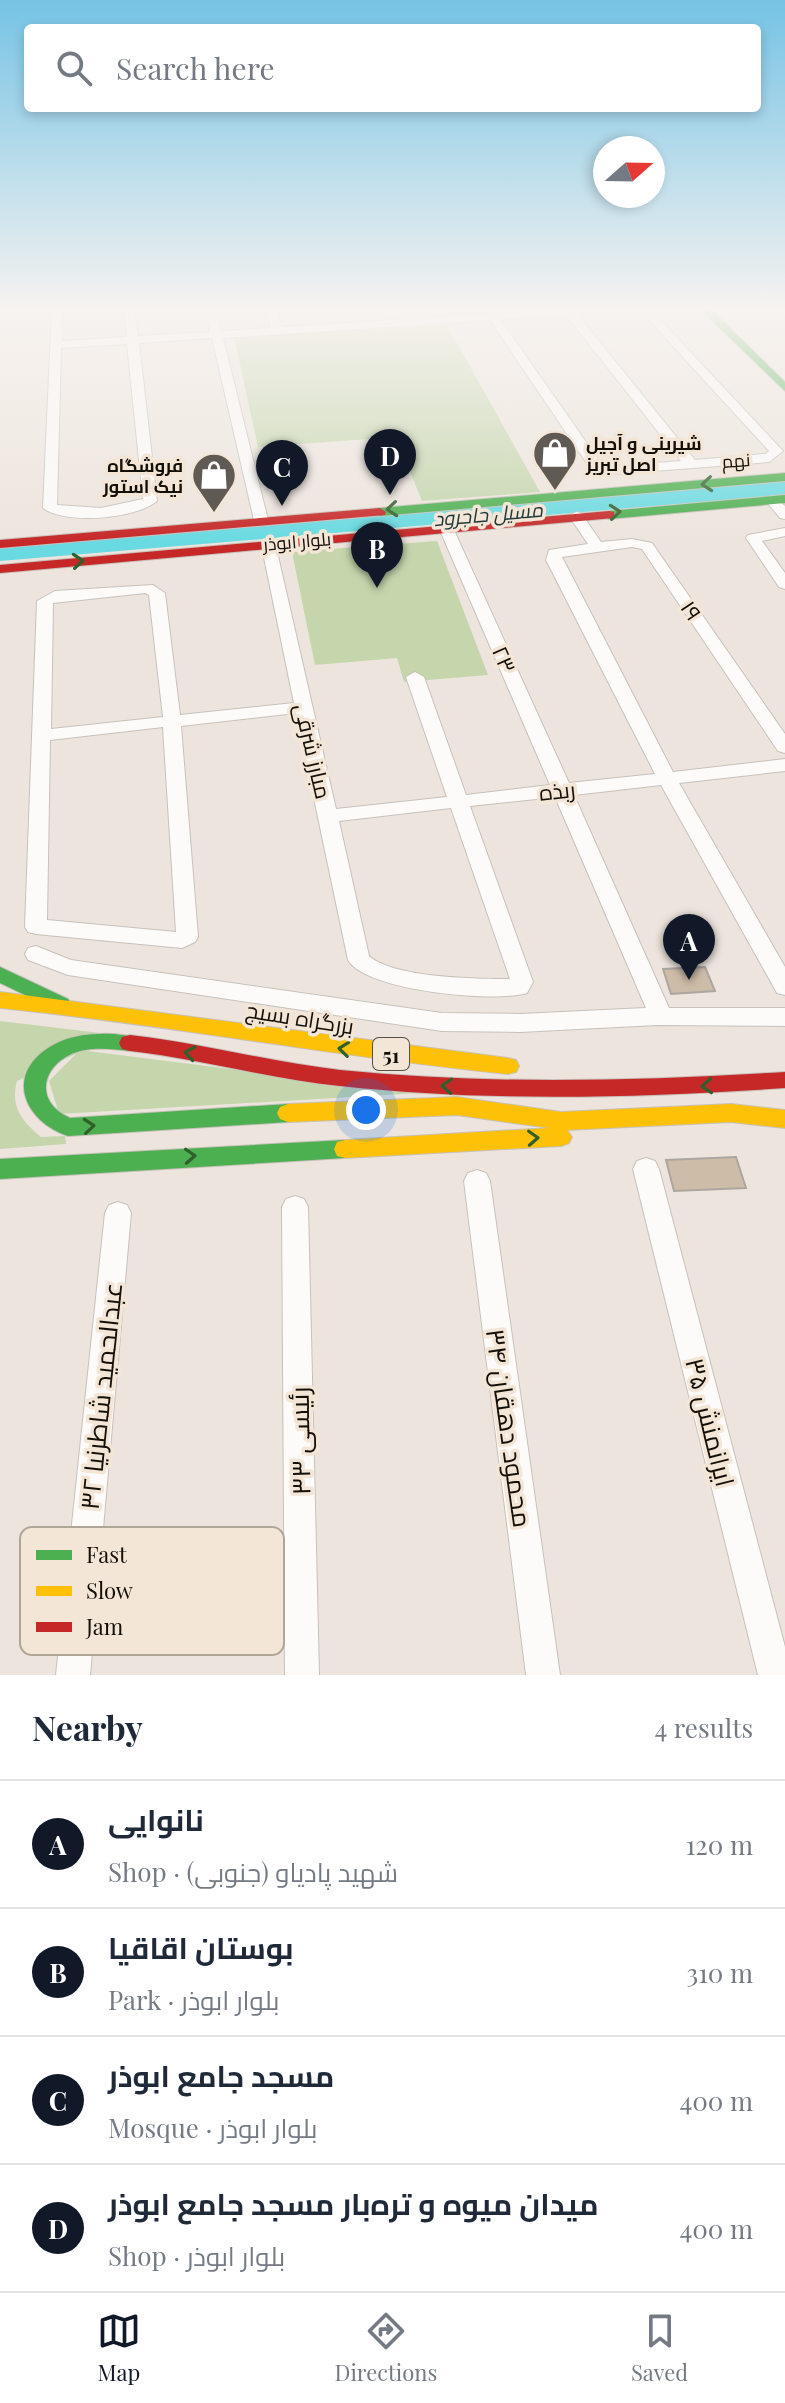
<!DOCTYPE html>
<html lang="en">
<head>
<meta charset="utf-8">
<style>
  body { margin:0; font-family:"Playfair Display",Cairo,serif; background:#f2f2f3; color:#1f2937 }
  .compass { position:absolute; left:593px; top:136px; width:72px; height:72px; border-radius:50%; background:#fff; box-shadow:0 4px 12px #0003; rotate:70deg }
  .you { position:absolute; left:366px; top:1110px; width:28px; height:28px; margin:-20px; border:6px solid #fff; border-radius:50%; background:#1a73e8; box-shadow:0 0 0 12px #1a73e833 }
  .badge { display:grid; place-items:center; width:52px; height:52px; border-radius:50%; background:#111827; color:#fff; font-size:26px; font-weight:700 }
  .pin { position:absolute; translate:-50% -66px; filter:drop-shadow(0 2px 4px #0008) }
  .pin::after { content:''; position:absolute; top:42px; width:28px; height:24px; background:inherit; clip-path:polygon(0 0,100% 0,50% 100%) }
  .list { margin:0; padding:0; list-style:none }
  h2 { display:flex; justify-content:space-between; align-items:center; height:104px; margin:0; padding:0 32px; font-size:34px }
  h2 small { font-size:26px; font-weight:400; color:#747a83 }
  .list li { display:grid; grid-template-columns:52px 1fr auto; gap:24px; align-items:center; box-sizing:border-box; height:128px; padding:0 32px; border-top:2px solid #e0e1e3 }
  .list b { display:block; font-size:30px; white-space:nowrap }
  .list p { margin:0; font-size:26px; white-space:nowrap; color:#747a83 }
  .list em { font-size:26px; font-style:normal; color:#747a83 }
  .icon { flex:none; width:44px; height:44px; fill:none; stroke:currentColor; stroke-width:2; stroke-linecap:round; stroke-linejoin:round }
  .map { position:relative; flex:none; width:785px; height:1675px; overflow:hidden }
  .search { position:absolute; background:#fff; box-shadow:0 4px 12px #0003; left:24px; right:24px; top:24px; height:88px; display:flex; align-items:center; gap:20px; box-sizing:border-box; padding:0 28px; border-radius:8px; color:#747a83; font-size:30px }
  .sheet { height:616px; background:#fff }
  nav { display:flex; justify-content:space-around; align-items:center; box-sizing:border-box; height:112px; border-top:2px solid #e0e1e3; background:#fff; font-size:22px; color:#747a83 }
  nav a { display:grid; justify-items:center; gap:4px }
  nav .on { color:#111827 }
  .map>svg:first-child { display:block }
  .green { fill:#c5d6ad }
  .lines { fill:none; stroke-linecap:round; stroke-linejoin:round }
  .river { fill:#69dae1; fill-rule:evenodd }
  .building { fill:#cdbca8; stroke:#aca6a0; stroke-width:2 }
  .street-casing { stroke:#c7c1bb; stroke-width:2 }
  .fast-casing { stroke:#c7c1bb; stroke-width:2 }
  .slow-casing { stroke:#c7c1bb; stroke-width:2 }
  .jam-casing { stroke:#c7c1bb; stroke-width:2 }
  .street { fill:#fcfbfa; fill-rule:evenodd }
  .fast { fill:#4caf50; fill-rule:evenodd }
  .slow { fill:#ffc107; fill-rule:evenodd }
  .jam { fill:#c62828; fill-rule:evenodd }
  .oneway { stroke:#305f2c }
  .labels { text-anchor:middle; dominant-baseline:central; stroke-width:7; stroke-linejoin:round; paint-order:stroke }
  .far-poi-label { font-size:18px; font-weight:bold; fill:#130f09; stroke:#f4e6d6; text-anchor:start }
  .far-street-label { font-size:18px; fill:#130f09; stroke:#f4e6d6 }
  .far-water-label { font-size:20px; font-style:italic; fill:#1e373a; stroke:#f4e6d6 }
  .shield { fill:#f4e6d6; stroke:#565046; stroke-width:2 }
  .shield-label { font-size:20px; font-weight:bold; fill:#130f09 }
  .street-label { font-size:22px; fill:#130f09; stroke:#f4e6d6 }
  .near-street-label { font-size:26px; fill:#130f09; stroke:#f4e6d6 }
  .key { fill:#f4e6d6; stroke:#b0a698; stroke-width:2 }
  .key-label { font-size:22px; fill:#130f09 }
</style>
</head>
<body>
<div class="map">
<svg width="785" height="1675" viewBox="0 0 785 1675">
  <rect width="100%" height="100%" fill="#ede5dd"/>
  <g class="green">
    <path d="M447 325 540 492 422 501 396 437 258 447 234 337Z"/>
    <path d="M437 541 488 675 404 682 397 658 315 665 292 552Z"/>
    <path d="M0 1021 117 1035 17 1081C10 1107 22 1121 41 1137L65 1136 66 1144 0 1149Z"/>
    <path d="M80 1050 420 1093 59 1114 49 1081Z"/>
  </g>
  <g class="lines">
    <path class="river" d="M785 481V495L0 561V547Z"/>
  </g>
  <g class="building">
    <path d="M705 967 715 991 671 994 663 969Z"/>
    <path d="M736 1157 746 1188 674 1191 666 1160Z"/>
  </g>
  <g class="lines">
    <g class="street-casing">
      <g id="street">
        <path d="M52 308H62V341L127 337 124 308H134L138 336 210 332 205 308H215L221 331 271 328 265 308H275L282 327 486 314 482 308H493L496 313 561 308H632L627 311 577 314 695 460 765 454 769 451 638 308H649L783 451 769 462 615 474 590 468 490 320 223 338 268 520 261 524 254 520 212 338 139 343 157 501C136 519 65 525 43 508ZM566 315 681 461 615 466 600 462 500 319ZM127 344 143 499 101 508 57 505 61 348Z"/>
        <path d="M785 311V318L779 314Z"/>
        <path d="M772 496 785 506V519L780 518 765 500Z"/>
        <path d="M576 512 581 513 601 542 632 539 652 543 785 734V753L778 751 642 549 632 547 562 557 673 772 785 759V771L679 783 785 967V995L777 993 661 785 574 795 669 1008H785V1026L657 1025 520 1032 442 1031 68 975 28 960 25 954 28 948 36 946 71 960 442 1013 520 1014 646 1008 555 797 470 806 533 982 527 993C494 1003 366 991 348 960L296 713 181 726 198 937 195 942 182 948 36 934 28 932 25 927 37 601 55 591 153 585 165 593 180 715 294 703 261 543 268 539 275 543 336 809 447 797 406 677 415 672 424 677 466 795 550 785 439 528 446 524 453 528 569 783 655 774 546 560 549 550 588 544 569 516ZM145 593 149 595 163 717 51 729 53 603ZM163 727 176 932 47 920 50 740ZM451 808 510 979C476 979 394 978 369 956L339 821Z"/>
        <path d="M785 528V536L762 541 785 573V589L779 587 746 538 748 535Z"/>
        <path d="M646 1158 655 1161 659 1169 785 1647V1675H758L633 1169 637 1161Z"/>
        <path d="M477 1170 486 1173 490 1181 560 1675H526L464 1181 468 1173Z"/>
        <path d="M295 1196 304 1199 308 1207 319 1675H285L282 1207 286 1199Z"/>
        <path d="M118 1202 127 1205 131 1213 90 1675H56L105 1213 109 1205Z"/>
      </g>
    </g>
    <g class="fast-casing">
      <g id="fast">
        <path d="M699 308H710L785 382V391Z"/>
        <path d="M785 473V481L380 516 374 512 380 508Z"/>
        <path d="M785 495V503L609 519 603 515 609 511Z"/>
        <path d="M0 967 68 999 71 1004 68 1009H54L0 983Z"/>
        <path d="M114 1034 138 1037 141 1043 138 1049 130 1051C114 1049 96 1047 80 1051 43 1061 31 1101 70 1118L288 1104 296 1107 299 1113 296 1119 288 1122 68 1136C26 1122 4 1077 48 1048 68 1035 91 1033 114 1034Z"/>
        <path d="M345 1140 353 1142 356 1149 353 1156 345 1158 0 1179V1159Z"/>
      </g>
    </g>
    <g class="slow-casing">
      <g id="slow">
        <path d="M0 992 508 1058 516 1060 519 1066 516 1072 508 1074C338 1057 170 1025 0 1008Z"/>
        <path d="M457 1097 561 1112 731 1104 785 1110V1128L731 1122 567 1130 572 1137 569 1143 561 1146 345 1158 337 1156 334 1149 337 1142 345 1140 550 1128 457 1115 288 1122 280 1119 277 1113 280 1107 288 1104Z"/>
      </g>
    </g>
    <g class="jam-casing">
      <g id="jam">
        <path d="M380 508 386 512 385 515 0 548V540Z"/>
        <path d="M609 511 614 512V518L0 573V565Z"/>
        <path d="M130 1035C201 1043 270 1062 340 1070 488 1085 637 1081 785 1072V1088C637 1098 488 1102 340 1086 270 1079 201 1059 130 1051L122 1049 119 1043 122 1037Z"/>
      </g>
    </g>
    <use href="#street" class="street"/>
    <use href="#fast" class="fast"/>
    <use href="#slow" class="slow"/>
    <use href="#jam" class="jam"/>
  </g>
  <defs><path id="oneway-chevron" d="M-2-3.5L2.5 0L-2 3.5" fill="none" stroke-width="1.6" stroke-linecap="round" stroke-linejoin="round" transform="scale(2)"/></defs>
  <g class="oneway">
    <use href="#oneway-chevron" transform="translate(707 484) rotate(175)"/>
    <use href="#oneway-chevron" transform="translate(392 509) rotate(175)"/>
    <use href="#oneway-chevron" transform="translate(615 512) rotate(-5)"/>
    <use href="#oneway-chevron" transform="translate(78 561) rotate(-5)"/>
    <use href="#oneway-chevron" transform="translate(344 1049) rotate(-174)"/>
    <use href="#oneway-chevron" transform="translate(190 1053) rotate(-170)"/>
    <use href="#oneway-chevron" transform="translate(447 1086) rotate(-177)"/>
    <use href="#oneway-chevron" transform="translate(707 1086) rotate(176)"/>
    <use href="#oneway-chevron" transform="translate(89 1126) rotate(-5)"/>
    <use href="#oneway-chevron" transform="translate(533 1138) rotate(-3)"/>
    <use href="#oneway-chevron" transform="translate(190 1156) rotate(-3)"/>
  </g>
  <linearGradient id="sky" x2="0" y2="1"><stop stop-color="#75c3e5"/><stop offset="0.57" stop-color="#f7f3f0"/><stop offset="1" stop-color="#f7f3f0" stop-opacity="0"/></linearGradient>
  <rect width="785" height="543" fill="url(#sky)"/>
  <defs>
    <g id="shop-pin" transform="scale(2.3)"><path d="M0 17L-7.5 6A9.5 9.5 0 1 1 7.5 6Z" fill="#5f5a53" stroke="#f4e6d6"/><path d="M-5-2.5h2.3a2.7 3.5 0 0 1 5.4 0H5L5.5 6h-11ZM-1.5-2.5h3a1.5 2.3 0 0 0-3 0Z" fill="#fff"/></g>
  </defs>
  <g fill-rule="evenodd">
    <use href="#shop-pin" x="555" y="453"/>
    <use href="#shop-pin" x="214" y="475"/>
  </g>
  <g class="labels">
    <g class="far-poi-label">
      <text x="586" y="443">شیرینی و آجیل<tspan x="586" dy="21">اصل تبریز</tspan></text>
      <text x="183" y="465" text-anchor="end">فروشگاه<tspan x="183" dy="21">نیک استور</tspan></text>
    </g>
    <g class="far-street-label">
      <text transform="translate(736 460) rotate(-4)">نهم</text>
      <text transform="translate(297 541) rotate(-5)">بلوار ابوذر</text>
    </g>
    <g class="far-water-label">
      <text transform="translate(488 513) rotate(-5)">مسیل جاجرود</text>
    </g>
    <rect class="shield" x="373" y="1038" width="36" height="32" rx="6"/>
    <g class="shield-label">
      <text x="391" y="1054">51</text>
    </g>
    <g class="street-label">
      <text transform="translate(692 610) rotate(56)">۱۹</text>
      <text transform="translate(505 659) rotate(66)">۲۳</text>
      <text transform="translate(314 751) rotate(77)">مبارز شرقی</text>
      <text transform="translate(557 790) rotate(-6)">ربذه</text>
      <text transform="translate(300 1017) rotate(9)">بزرگراه بسیج</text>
    </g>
    <g class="near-street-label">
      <text transform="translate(100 1396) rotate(-84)">عبدالحمید شاطرنیا ۳۲</text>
      <text transform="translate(711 1422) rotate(76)">ایرانمنش ۳۵</text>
      <text transform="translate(510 1428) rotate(82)">محمود دهقان ۳۴</text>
      <text transform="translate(299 1441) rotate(-91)">رئیسی ۳۳</text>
    </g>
  </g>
  <rect x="20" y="1527" width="264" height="128" rx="12" class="key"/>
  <rect x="36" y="1550" width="36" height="10" fill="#4caf50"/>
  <rect x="36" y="1586" width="36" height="10" fill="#ffc107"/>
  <rect x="36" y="1622" width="36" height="10" fill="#c62828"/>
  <g class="key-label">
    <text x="86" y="1563">Fast</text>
    <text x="86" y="1599">Slow</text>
    <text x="86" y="1635">Jam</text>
  </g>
</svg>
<svg class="compass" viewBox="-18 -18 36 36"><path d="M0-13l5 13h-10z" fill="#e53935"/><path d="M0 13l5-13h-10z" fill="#747a83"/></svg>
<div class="you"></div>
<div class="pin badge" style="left:689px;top:980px">A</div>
<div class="pin badge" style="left:377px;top:588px">B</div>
<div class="pin badge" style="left:282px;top:506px">C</div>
<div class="pin badge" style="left:390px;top:495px">D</div>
<div class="search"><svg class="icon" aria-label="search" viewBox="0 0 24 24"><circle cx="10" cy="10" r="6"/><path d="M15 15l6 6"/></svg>Search here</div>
</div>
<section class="sheet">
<h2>Nearby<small>4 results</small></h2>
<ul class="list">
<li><span class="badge">A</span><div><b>نانوایی</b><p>Shop · شهید پادیاو (جنوبی)</p></div><em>120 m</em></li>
<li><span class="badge">B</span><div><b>بوستان اقاقیا</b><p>Park · بلوار ابوذر</p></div><em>310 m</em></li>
<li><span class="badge">C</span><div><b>مسجد جامع ابوذر</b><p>Mosque · بلوار ابوذر</p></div><em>400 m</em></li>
<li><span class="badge">D</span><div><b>میدان میوه و تره‌بار مسجد جامع ابوذر</b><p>Shop · بلوار ابوذر</p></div><em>400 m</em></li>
</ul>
</section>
<nav>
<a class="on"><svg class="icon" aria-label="map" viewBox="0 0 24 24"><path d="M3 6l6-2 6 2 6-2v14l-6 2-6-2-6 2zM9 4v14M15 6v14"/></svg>Map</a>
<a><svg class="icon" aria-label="directions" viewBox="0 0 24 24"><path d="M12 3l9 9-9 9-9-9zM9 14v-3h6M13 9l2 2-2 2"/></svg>Directions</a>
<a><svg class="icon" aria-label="saved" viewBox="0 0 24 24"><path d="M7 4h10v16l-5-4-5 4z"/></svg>Saved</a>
</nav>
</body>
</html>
